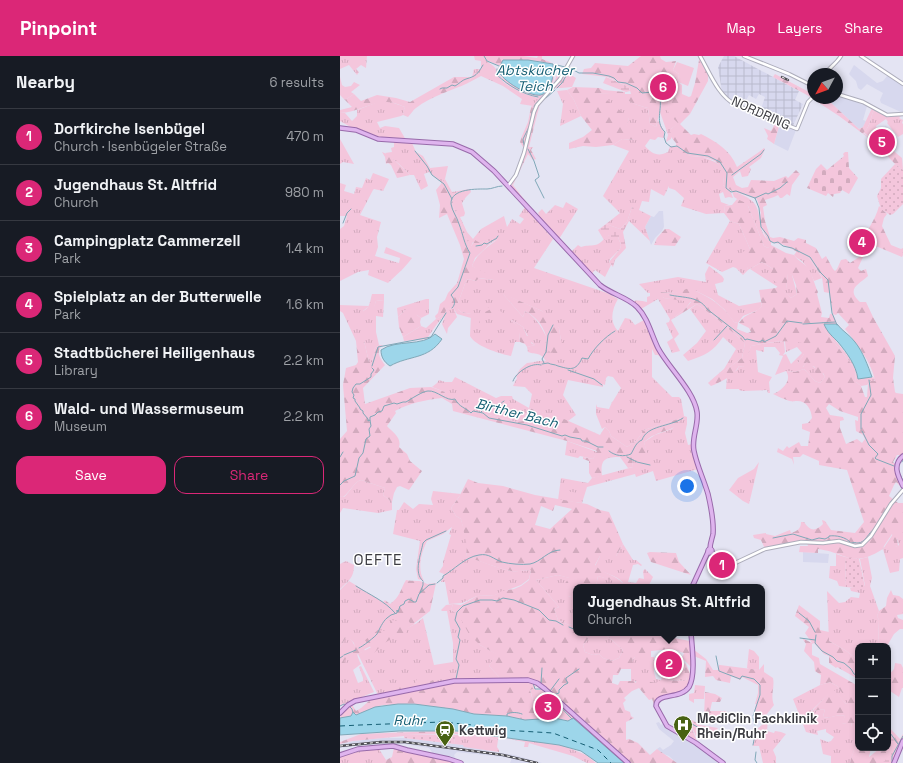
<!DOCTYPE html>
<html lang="en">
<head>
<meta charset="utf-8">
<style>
  body { margin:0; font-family:"Space Grotesk",sans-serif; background:#242831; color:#f1f3f6 }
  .controls { position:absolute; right:12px; bottom:12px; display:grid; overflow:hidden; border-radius:8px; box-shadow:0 2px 6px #0003 }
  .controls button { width:36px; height:36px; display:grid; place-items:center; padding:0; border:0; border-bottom:1px solid #363941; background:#171b24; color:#f1f3f6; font:20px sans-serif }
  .compass { position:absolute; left:467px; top:12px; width:36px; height:36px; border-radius:50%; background:#171b24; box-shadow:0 2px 6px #0003; rotate:229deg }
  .you { position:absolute; left:347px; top:430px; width:14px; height:14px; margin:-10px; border:3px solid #fff; border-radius:50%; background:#1a73e8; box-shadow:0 0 0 6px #1a73e833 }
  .badge { display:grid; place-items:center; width:26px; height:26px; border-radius:50%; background:#db2777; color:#fff; font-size:13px; font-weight:700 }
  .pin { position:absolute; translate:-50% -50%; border:2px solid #fff; box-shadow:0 1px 4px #0006 }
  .popup { position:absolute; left:233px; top:528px; width:192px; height:52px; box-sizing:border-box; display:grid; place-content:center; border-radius:8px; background:#171b24; filter:drop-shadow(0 1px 3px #0005); font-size:13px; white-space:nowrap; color:#9ea1a6 }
  .popup b { font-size:15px; color:#f1f3f6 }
  .popup::after { content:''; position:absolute; left:50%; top:100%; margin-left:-8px; border:8px solid transparent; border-top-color:#171b24 }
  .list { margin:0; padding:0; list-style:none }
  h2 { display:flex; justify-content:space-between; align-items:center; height:52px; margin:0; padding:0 16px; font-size:17px }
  h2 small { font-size:13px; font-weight:400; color:#9ea1a6 }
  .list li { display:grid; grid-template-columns:26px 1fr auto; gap:12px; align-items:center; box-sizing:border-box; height:56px; padding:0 16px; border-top:1px solid #363941 }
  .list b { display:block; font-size:15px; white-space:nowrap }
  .list p { margin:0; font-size:13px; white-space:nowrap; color:#9ea1a6 }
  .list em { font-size:13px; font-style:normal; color:#9ea1a6 }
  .actions { display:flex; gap:8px; padding:12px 16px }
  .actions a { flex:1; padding:9px 0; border:1px solid #db2777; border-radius:12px; text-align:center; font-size:14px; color:#db2777 }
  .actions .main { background:#db2777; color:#fff }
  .icon { flex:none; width:22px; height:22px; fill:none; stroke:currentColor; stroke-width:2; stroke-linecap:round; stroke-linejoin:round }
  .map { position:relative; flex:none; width:563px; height:707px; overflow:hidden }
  header { display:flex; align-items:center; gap:24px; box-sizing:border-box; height:56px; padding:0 20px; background:#db2777; color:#fff }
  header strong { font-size:19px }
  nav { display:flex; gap:22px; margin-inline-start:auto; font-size:14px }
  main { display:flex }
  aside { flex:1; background:#171b24 }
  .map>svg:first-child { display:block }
  .built { fill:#d7d8ee }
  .industrial { fill:url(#industrial-grid) }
  .grass { fill:url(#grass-tufts); fill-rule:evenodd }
  .forest { fill:url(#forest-firs); fill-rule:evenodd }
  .wetland { fill:url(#wetland-marsh) }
  .cemetery { fill:url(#cemetery-stones) }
  .garden { fill:url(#garden-dots) }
  .pitch { fill:#f4c6dc }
  .water { fill:#9dd6ea; stroke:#80a8b8 }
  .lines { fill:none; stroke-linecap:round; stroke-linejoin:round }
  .stream { stroke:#80a8b8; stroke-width:1 }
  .ferry { stroke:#165f74; stroke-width:1; stroke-dasharray:5 4; stroke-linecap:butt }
  .minor-casing { stroke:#adadbb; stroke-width:4.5 }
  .major-casing { stroke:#986aaa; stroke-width:5.5 }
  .minor { stroke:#fff; stroke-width:2.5 }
  .major { stroke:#dfb4ee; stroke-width:3.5 }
  .rail-casing { stroke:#4e4e54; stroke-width:2.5 }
  .rail { stroke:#fff; stroke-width:1; stroke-dasharray:3; stroke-linecap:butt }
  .labels { text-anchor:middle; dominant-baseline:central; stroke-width:3; stroke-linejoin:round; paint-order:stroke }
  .street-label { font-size:13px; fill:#3c3c42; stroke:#fff }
  .poi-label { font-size:13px; font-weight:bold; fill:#3c3c42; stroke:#fff; text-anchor:start }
  .water-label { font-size:14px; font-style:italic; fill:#165f74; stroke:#fff }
  .quarter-label { font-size:15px; letter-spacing:1px; fill:#3c3c42; stroke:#fff }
</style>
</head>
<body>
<header>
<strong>Pinpoint</strong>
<nav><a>Map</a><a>Layers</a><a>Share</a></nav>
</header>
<main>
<aside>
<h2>Nearby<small>6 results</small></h2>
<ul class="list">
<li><span class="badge">1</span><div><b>Dorfkirche Isenbügel</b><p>Church · Isenbügeler Straße</p></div><em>470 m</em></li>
<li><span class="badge">2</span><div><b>Jugendhaus St. Altfrid</b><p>Church</p></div><em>980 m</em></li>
<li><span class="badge">3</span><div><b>Campingplatz Cammerzell</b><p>Park</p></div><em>1.4 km</em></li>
<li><span class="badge">4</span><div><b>Spielplatz an der Butterwelle</b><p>Park</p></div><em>1.6 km</em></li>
<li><span class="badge">5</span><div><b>Stadtbücherei Heiligenhaus</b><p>Library</p></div><em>2.2 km</em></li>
<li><span class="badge">6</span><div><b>Wald- und Wassermuseum</b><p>Museum</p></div><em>2.2 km</em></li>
</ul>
<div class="actions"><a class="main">Save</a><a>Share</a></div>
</aside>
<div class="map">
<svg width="563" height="707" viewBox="0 0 563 707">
  <defs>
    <pattern id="industrial-grid" width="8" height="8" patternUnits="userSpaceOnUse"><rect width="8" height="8" fill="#d7d8ee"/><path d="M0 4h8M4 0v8" fill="none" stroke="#b9bacd"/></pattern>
    <pattern id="grass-tufts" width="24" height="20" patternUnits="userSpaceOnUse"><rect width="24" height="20" fill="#f4c6dc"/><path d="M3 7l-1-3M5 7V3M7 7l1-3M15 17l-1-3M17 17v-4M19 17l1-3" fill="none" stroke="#d2abbe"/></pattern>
    <pattern id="forest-firs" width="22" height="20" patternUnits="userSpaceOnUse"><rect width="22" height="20" fill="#f4c6dc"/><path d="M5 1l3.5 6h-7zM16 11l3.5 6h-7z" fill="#d2abbe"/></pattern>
    <pattern id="wetland-marsh" width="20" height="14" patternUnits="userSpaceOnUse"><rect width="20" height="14" fill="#f4c6dc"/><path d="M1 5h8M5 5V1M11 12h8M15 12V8" fill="none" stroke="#d2abbe"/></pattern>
    <pattern id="cemetery-stones" width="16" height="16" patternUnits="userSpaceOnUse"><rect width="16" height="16" fill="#f4c6dc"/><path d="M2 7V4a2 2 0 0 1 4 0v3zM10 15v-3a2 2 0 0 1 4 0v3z" fill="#d2abbe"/></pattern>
    <pattern id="garden-dots" width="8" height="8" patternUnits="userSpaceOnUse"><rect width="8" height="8" fill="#f4c6dc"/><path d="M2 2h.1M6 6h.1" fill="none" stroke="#d2abbe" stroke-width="1.8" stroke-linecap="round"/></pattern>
  </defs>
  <rect width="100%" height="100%" fill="#e4e4f3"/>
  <g class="built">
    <path d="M514 9 537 27 543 25 548 19 563 29V57L541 47 540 44 543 37 527 28 521 34 518 32 516 25 509 18Z"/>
    <path d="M497 39 518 45V47L527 50 523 64 526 65 523 71 519 73 487 43 497 42Z"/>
    <path d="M440 67 456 74 448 95 434 88Z"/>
    <path d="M546 70 555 83 544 92 538 86 533 79Z"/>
    <path d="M319 155H323L324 171 322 175 315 182 311 189 305 171 311 160 314 161Z"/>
    <path d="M463 496 489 498 488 507 463 506Z"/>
    <path d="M319 666 321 669 324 666 381 707 377 705V707H337L329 700 321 697 317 693 320 691 323 694 331 689 334 685 319 673 316 667Z"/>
    <path d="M42 682H64L123 689 154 696 174 699 202 707H170L172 702 117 696 114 699 116 704 91 699 92 696 89 692 64 688 13 690 0 692V689L14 685Z"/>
  </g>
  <path class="industrial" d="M384 0H394L459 35 455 44 463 48 452 72 419 59 425 41 419 38 416 43 409 39 403 50 391 45 382 36 378 11Z"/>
  <g class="grass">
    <path d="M0 0H27L26 12 21 9 16 13 19 16 17 19 9 9 0 13Z"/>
    <path d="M134 0H143C145 6 153 8 156 13 159 18 155 14 158 19 164 31 187 39 199 42L193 50 180 48 182 43 163 30 141 20 128 27 132 21 134 13H141V5L135 4Z"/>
    <path d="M220 12 236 22 232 31 221 32H215C213 26 216 20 220 15Z"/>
    <path d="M0 21 2 29 5 31 11 30 14 26 20 29 11 36 14 38 5 44 0 39Z"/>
    <path d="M319 27 329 34C331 53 321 50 339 67L331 73V83L326 86 328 79 320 56 323 42 320 37Z"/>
    <path d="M227 34 234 44 241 60 220 70 223 48 217 35Z"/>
    <path d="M257 37 282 38C289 47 297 49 308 52L310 68 316 71 318 64 324 75V82L318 81 315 84 310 83 305 90C312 98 318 101 328 96L330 90 336 91 350 100 363 101 375 106 380 109 384 118 383 129 390 134 393 142 389 141 385 142 383 136 379 138 381 146 389 149 385 150 384 157 366 158 341 150 344 142 335 134 329 132V130L324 140 311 133 309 146 302 145 299 154 311 160 305 171 310 185 289 165 293 151H292L287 166 280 173 266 168 280 157 263 140 289 95 273 89 282 83 295 84 284 74 289 63Z"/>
    <path d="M48 45 65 51 63 59 61 60 37 66 40 72 45 70 59 72 66 84 39 82 15 72 14 73 0 65V57H5L12 65 17 60V54L38 46Z"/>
    <path d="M534 54 547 61 562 59 559 62 563 64 562 67 563 68V78L558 81 547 67 548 66 546 63 536 70 538 76 533 79 537 87 523 76C531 72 530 61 534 54Z"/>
    <path d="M0 83 14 108 3 106 0 108Z"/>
    <path d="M54 85 72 87 76 96 83 100 90 112 108 110 105 123 102 127 89 116 84 118 88 130 81 134 74 119H70L59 108 45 97 52 96 51 92 54 91Z"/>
    <path d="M33 117 49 123 43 135 34 133 33 134 20 159 41 166 37 181 38 191 35 200 59 207 60 202 44 197 46 191 72 202C65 212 57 218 48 227L28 219 29 214 18 216 0 225V173L4 170 7 160H0V127L6 129 4 135 14 138 16 131 22 132 26 122 30 124Z"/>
    <path d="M130 133 131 136 126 141 122 147 125 157 124 160 120 161 127 176 133 183 141 173 164 160 167 171 172 163 180 168 184 163 179 160 185 151 213 183 194 212 267 237 278 243C272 253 269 266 278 275L285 262 290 263 295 269 304 264 309 277 322 303 318 299H315L312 293V321L332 341H339L341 343 344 360 347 361V368L345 377 348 389 352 388 358 413 316 425 313 415 296 421 295 418 247 431 242 447 218 444 221 422 248 427 252 422 293 411 292 403H308L304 386 315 379 332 373 341 362 304 374 297 384 287 391 271 380 269 375 265 371 262 373 256 358V348L257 351 269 353 272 346 273 345 281 332 273 321 268 320 266 322 265 329 263 328V331L228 324 223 339 236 359 228 365 189 352 183 365 177 366 132 355 115 344 102 342 105 336 92 331 97 327 99 324 105 326H112L115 321 156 342 161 340H172L173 343 189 352 192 338 185 331 173 330 177 322 176 320 180 313 187 307C194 307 199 304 206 305 200 296 197 299 188 296L187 291 195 289 191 286 183 271 172 264 171 265C181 272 179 274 180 286H175L171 300C160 298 135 290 130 280L131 258 121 256 118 253V247L126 225 128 223 136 225 138 222 154 224 132 210C137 197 148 191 158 183L151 187 147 184 140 187 133 186 130 193 122 170 113 150 112 136ZM163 238 202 255 219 272 221 285 206 280C200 269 196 261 185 255L183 261Z"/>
    <path d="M392 135C398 137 407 140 412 145 424 155 415 177 431 186V190L428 192 424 190 408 150 394 141Z"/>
    <path d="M226 146 238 153 219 183 197 161 199 159 198 157 202 153 206 158 215 149 223 152Z"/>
    <path d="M390 165 399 168 410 193 406 205 408 214 403 219 396 212 393 211 382 216 366 207Z"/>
    <path d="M269 179 278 181 281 189 280 193 270 203 269 206 271 209 265 221 255 214 251 219 231 196 238 189 241 191C246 189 250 190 255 189 261 188 264 182 269 179Z"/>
    <path d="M457 195 469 202 482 222 474 225C471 217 467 211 462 205 459 203 456 202 454 199Z"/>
    <path d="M422 206 433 213 446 233 448 217 452 219 457 238 451 242 438 231 410 213Z"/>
    <path d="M369 210 382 220 384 223 383 226 375 228 378 239 399 250 421 246 422 250 418 254 403 260 398 267 394 266 384 253 372 243 356 235 335 237 320 236 324 242 351 245 346 252 331 264 339 278 334 283 340 295 332 297 327 286 333 282 326 267 329 266 330 263 318 243 301 253 297 249 292 246C297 243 302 245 307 246V241L310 240V237H308L299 228 338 221 366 226 365 218Z"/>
    <path d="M86 243H89V258L81 262 77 259 65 254 58 261 57 252Z"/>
    <path d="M44 244 43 261 36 260V276L39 289 35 292 32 306H29L24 285H16L3 257 0 255V249L29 250 23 255 31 259 36 245Z"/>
    <path d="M357 248 376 262 405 287 402 302 371 325H370L384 313 396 293 383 281C374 295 364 300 348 305L343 299 357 287 366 275 350 253Z"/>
    <path d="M109 252 114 253 117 261 108 272 107 278 102 268 105 260C100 262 91 277 87 283L64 285 63 281 81 270 86 272 96 263 105 258 106 254Z"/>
    <path d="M487 265H496L497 268H484C495 288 514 300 518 323L533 321 535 323 534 326 531 325 527 329 521 330 516 326 515 313 483 272 481 266Z"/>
    <path d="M444 285 445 296 443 299 446 298 451 308 462 297 457 291 446 296 445 285H459L470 289 458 307 463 311 467 305C472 312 481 313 485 321L480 327 475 325 464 313 455 316 446 315 435 319 443 300 439 299 440 297 435 291H424V296L416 294 418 316 432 321 429 326 430 337H428L427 334 403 335 399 334V333H386L387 321 397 314 399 310 403 311 411 290 427 287Z"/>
    <path d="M227 385 257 396 253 403 240 400 238 402 225 399Z"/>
    <path d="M419 406 409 448 403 445 389 434 398 422 414 413Z"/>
    <path d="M21 424 45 432 43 439 52 446V454L38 457 3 452 0 457V440L4 441C10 436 14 426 21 424Z"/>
    <path d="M93 435 121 438 111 452 116 460 121 463 128 490 126 500C141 505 156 512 171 515 178 516 184 514 191 514L189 523 181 529 155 539 137 540 122 547 109 548 105 526H101L104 518 99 516 103 510V506L111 479 109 478 112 471 103 478 87 485C81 497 77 513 84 525L78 523 76 513 80 485 53 478 57 454H59L64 446 73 453 79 448 93 449 91 443Z"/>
    <path d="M553 478 556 491 559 489 557 482H563V502L560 503 559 515 550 517 543 493Z"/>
    <path d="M283 488 293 504H296L302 509 301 510 298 508 293 509 288 526 296 527 299 522 304 523 303 515 305 513 313 521 308 531H302L296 528 293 531H256L258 520 283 527C276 518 264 519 255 510L260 500H276Z"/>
    <path d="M496 498 505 501 506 531 499 530 497 525 489 522 490 510H496Z"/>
    <path d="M528 501 532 522 530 530 539 555 537 560 539 564 538 590H518V604L505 594 489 585 487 535 499 547 505 546 511 541 519 542 520 537 511 535 510 532 525 530 520 503Z"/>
    <path d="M6 505 14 509C14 522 9 524 0 533V508Z"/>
    <path d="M218 519 230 522 228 524V540L236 542V567L229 569 218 564 214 553 219 551 196 524Z"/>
    <path d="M9 525 43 546 75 568 19 596 16 587 0 570V534Z"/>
    <path d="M113 548 111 554 118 558 140 589 157 598 149 610 161 623H116L38 639 18 598 77 567 83 562 94 609 113 606V587L107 555H102L101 554 106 549Z"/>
    <path d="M247 577H264L283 594 279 602 272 605 263 602 259 598 253 599 245 596 243 589 248 583Z"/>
    <path d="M7 579C19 592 14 594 21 608L13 614 18 627 23 625V622L19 611 21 610 34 636 0 650V591Z"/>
    <path d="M409 593 414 595 419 601V614L409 613 407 612Z"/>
    <path d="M295 601H314V616L316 623 321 624 317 628C308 626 299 626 291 625V613H294L291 608 293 603Z"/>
    <path d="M333 603 341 605 345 608 343 613 345 615 347 621 346 625 327 624 323 618 333 617Z"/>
    <path d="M490 626 497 630 509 645 506 648 493 634 471 655 485 653 483 661C491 663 497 657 505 660L502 668 512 666 511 671 516 681 515 691 510 707H491V700L483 698 480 683 488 686 491 685 494 681 486 676V673L477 675 478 679 466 676 453 643 480 629Z"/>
    <path d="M355 629 365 630 364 643H354V647L349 644V638L354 637Z"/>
    <path d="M195 632 196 634H202L206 637 232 663 230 665 214 662 198 663 190 633Z"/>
    <path d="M342 660H346L345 665 347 667 349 666 358 687 339 676Z"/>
    <path d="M428 664 427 675 434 677 435 675 441 676 446 678 433 694 436 701V707H423L419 690H413L416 674Z"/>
    <path d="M115 679 146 681 158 684 157 691 159 694V696L124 691 123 689 114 688Z"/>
    <path d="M169 683 197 685 230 691 229 692 246 699 256 707H247L233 700 192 688 189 687 188 691H184L185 686Z"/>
    <path d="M39 693 46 704 43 707H0V701L20 695Z"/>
  </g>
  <g class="forest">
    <path d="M143 0H183L197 2 198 0H202V3C207 5 213 6 215 11L213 28 214 32 201 45 197 59 189 91H193L191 94 196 103 193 104 188 98 173 129 194 156V157L172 131 171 128 174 124 185 91H183L180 86 182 80 188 66 191 51 199 42C184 37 160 30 157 13L159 12V18C169 29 182 35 197 39L214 15V9C201 3 178 4 163 4L160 10 144 3Z"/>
    <path d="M301 0H320L321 3 326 6 336 5 333 14 339 18 338 26 342 29V38L349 41 351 40 355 27 359 4 360 0H362L368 11V25L350 58 340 68 351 79 354 78 359 79 361 78C377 86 390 94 397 111L419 96 424 92 425 93 421 102 409 111 411 113 408 120 402 121 400 115 393 121 396 129 402 132 408 131 411 124 434 125 446 120 448 122 456 114 460 118 452 129 450 140 447 138 442 142H440L438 139 434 141 425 144 427 149 423 151 425 165 430 181 433 182 440 181 454 185 458 182 466 184V187L476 192 482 203 486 200 493 213 495 215 497 213 501 204 506 203 510 207 522 199V192L516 189C526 177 535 165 539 150L547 158 544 162 542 170 551 189 561 193 563 192V199L562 201 538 191 531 190 529 196 524 199 518 212 521 215 526 213 528 220C518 229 506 233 520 246H526L533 261 555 300 553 322 555 336 556 337 563 338V399H557L553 406 556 409 562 430V432L556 426 554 429 549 440 558 447H563V482H557L558 490 556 491 555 490 552 478 544 490 543 493C511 513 508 497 478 493V497L458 496H459L460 490H468L467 486 450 487 425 493 421 484 414 482 413 479 426 477V478L435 480 450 474 451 477C457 475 461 473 461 466H464C470 475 475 476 483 468L482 464 485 465 491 474 515 477 524 466 507 414 479 409V405L463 398 460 401H453L454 409 452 403 437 396 438 392 443 395 447 390 449 392 459 386 461 390H468L470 376 462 373V368L468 367 472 362C471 353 467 345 457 345 453 345 454 346 450 345 448 345 435 339 433 338 441 335 453 325 446 315L455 316 464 313 475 325 480 327 485 321 483 317 480 321 476 319 475 311 469 309 467 306 460 314 458 307 464 298V292L469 289C450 282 430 286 411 290L405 308 403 311 399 310C394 320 381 326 371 330L368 327 369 326 402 302 405 287 376 262 357 248 331 264 346 252 351 246 324 242 319 236 335 237 355 230 356 235C372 243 385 251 394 266L398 267 397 273 407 277 411 276 409 272 399 267C406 256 414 259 422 250L419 234 436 232 438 230 451 242 457 238 456 229 452 219 448 218 446 234 429 221 433 213 422 206 408 214 402 196 410 193 399 168 390 165 384 157 385 150 392 149 397 143 406 147 408 150 424 190 428 192 431 189 446 197 454 199C457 204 464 207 468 212 473 219 474 228 478 236L477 238 482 257 481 261 489 262 490 258H493L489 237 484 236 482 221 469 202 444 189 431 186 427 183 419 166 421 157 417 143 392 135 383 129C385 113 380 104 363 101 357 100 350 101 344 98 341 97 338 94 336 93V87L331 81V73L338 67C320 50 331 54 329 34L319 28 320 37 323 42 316 71 310 68 308 52C297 49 289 47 282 39L258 37 287 60 289 63 285 74 296 80 295 84 282 83 273 89 256 91 243 90 229 93V87L243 81 252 74 241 60 234 44 227 34 233 31 260 32 264 34 285 36V38H291L289 31 268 21 242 18 244 13 251 12 255 7 288 10ZM498 257 509 269 505 273C517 288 532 307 535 325H531L528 328 527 341H525L521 330 516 326 515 313 483 272 482 266 496 265 493 258 496 259ZM489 348 500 355 518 361V365L515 364 516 375 523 379 525 383 522 387 517 383 506 388 500 372V365L504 364 503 361 490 359 486 352Z"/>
    <path d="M435 18 469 36 471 35 473 36V42L487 43 519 73 523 71 532 52 534 54C530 61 531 71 523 77L544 92 545 91 547 93 549 91 562 102 563 114 555 108 534 86 499 60 467 39 433 21Z"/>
    <path d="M114 21H132L128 27C111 35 91 40 76 52 73 54 71 58 68 61L63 59 65 51C60 49 53 46 47 46 30 46 16 57 0 57V54L12 51 5 44 14 38 21 45 37 39 56 42 70 46Z"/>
    <path d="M436 66 440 67 434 88 427 83 428 80 424 72 431 75Z"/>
    <path d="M42 96 49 99 70 119 57 122 51 109 48 107 46 108 45 101Z"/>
    <path d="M105 123 112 136 113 150 122 170 130 192 135 184 140 187 147 184 151 187 135 202 132 210 155 222 154 224 139 222 136 225 128 223 126 225 118 247V253L121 256 131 258V262L117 258 114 253 110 252 106 254 105 258 96 263 95 260 98 257 100 248 105 244 108 237 117 227 124 203 120 189 107 158 99 162 100 149 96 134Z"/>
    <path d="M325 173H329L341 181 335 190 314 189 317 182Z"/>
    <path d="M162 237 202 255 212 262 219 272 221 285 229 292 221 301 205 293C205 289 207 283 206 280 203 269 195 260 185 255L183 261Z"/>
    <path d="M32 238H44V244L36 245 32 259H25L23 255C30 252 30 245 32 238Z"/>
    <path d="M140 247 157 253 172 263 170 265 159 258 144 261 140 265V274L139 258H146L145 256 151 253Z"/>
    <path d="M74 249 77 259 81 262 80 266 81 270 63 281 59 271 58 261 65 254Z"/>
    <path d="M172 264 183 271 187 280H189L192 284 191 287 195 289 187 291 185 288 180 286C179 276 180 271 171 265Z"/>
    <path d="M16 285H24L29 306H32L35 292 39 289H43C35 295 40 302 45 309L23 332 25 348 70 332 91 331 105 336 102 342 115 344 132 355 177 366 183 365 189 352 224 363 260 379 265 371 269 375 271 380 287 391 297 384 304 374 341 362C338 374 324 374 315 379 311 380 308 383 304 386L309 404 292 403 293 411 288 412 280 401C265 401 260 403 262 420L252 422 249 417V405L243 403V401L253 403 257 395 227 385 113 355 112 348 102 342C85 344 69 347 55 355L56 357 47 370C52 376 62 381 59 391L67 398 70 405 82 415 69 434 60 430 57 431 54 437 52 446 43 439 45 432 21 424C14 426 10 436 3 441L0 440V383L7 375 3 329 6 312 16 309 18 306Z"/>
    <path d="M128 423 138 427 163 430 195 439 247 448 260 454 269 456 283 488 276 500H260L255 509C264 519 276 518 283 528L258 520 256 531H236V542L228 540 223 530 229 522 218 519 196 524 219 551 214 553 218 564 229 569 236 567V577H247L248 583 243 589 245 596 253 599 259 598 263 602 272 605 279 602 283 594 264 577H329V581L350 585 351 599V611L342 602 344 597 331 593 311 595V602L295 601 293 603 292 606 295 608 294 613H281L278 619H273L272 627 278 629 280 625H294L296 627 297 623H305L306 625 316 627 321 624 323 618 327 624 346 625 347 621 344 619 345 615 342 613 345 607C361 632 339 638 319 641L314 648 312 643 309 644 299 632 292 635 284 642 286 644 283 647 285 654 290 656 291 660 294 662 286 666V684L289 683 298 687 310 699 317 693 337 707H289L284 703 287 707H284L233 662 232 663 210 640 211 639 230 658 283 702 207 634 197 627 195 632 190 634 198 663 185 664 167 660 134 658 113 653 74 648 42 649 16 659 13 657 11 660 0 662V658L11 647 16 655 21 652 29 645 30 642 112 625 161 623 149 610 156 598 140 589 129 578 118 558 111 554 113 548 121 549 137 540 155 539 162 535 174 533 181 530 189 524 191 514C184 514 178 516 171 515 156 512 141 505 126 501L127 490 121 463 116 460 111 452 119 441ZM215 449 232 453 210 473 195 469 201 450 213 455Z"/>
    <path d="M310 496 336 497 339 506 351 519 311 506 307 497Z"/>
    <path d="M66 524C73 526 80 523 87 528L96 527 90 555 67 573 66 578 63 580 59 578 53 580 51 583 40 590 39 592 33 598 32 593 25 584 38 574 45 575 49 577 53 572 50 565 51 564 57 565 62 569 70 567 68 564C62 565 51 557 47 552L48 551 43 546 45 544 50 548C60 541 60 534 66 524Z"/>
    <path d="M551 534 553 539 559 540 563 543V558L557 559 558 562 563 564V573H560L554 578 547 590H538L539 564 537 560 539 555 546 550 547 542Z"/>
    <path d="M459 549 480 565V574L489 576V585L505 594 518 604V623L497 611 496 612 489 607V600L484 598 474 587 472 588V599L479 602 480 608 518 630V692H531L529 701 539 693 538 692H548V670L560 683 563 678V683L553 707H510C512 697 519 687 513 677L508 676 507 673 511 671 512 667 501 668 505 660C498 657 491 663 483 661L485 653 472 655 493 633 506 648 508 645 497 630 490 626 480 629 481 619 475 615 474 606 464 595 466 588 462 582 472 587 465 577 469 571 455 560Z"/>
    <path d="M0 566C2 570 11 571 12 579L18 584 20 589 22 587 25 595 16 599 8 600 4 605 6 610 12 613 11 615 14 622C10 620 10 617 7 614 2 609 0 609 0 602L4 598 15 593 14 587 7 580 0 591Z"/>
    <path d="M353 593 366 603 373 614H378L379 609H380L419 614 424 608V616L433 622C435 631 430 640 434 649L427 658 420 663 419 659H414L416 648H415L418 637V629L402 621 400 624 391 620 390 627 376 624 373 620 365 621 366 605 354 600Z"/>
    <path d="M555 607 561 608 563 612V632H562L559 641 550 635 549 641H548V620L554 613Z"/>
    <path d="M77 623H89L91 625 93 624 95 627 47 637C52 629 65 627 74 630Z"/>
    <path d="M365 636 375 638 382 642 380 646H372L370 655H386L387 660 375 663 364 661Z"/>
    <path d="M352 664 360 669 378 672 377 673 381 677 379 680 371 677 361 682 358 680H356L349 666Z"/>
    <path d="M98 675 128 677 169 683 158 682V684L146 681 115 678 64 679V680L13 685 0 688V686L21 678Z"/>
    <path d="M54 692 114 705 117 707H43L44 705 52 701Z"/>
  </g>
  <g class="wetland">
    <path d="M266 21 289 31 290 35 286 36 263 27Z"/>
    <path d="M292 151 294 152 289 165 283 176 286 192 275 204 273 211 269 206 280 193 281 189 278 181 271 183 269 179 264 184 258 174 266 168 280 173 287 166Z"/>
    <path d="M551 679 557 688C555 694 552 700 551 707H541L545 705 547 701 546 696 542 692H548V681Z"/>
  </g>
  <path class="cemetery" d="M505 96H508L509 112 518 122 509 138 502 134 500 137 494 138 493 141 488 137 486 140 467 132 476 113 481 108 487 114 504 100 503 98Z"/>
  <g class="garden">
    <path d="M555 108 563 114V148L553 158 550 159 541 153 537 140 541 132V123Z"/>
    <path d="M505 501 519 503 525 531 515 532 506 531Z"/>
    <path d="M64 679H115L114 688 64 682Z"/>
  </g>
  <g class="pitch">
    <path d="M337 6 354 12 348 30 338 26 339 18 333 14Z"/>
    <path d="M241 431H244L241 446 219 442 221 434 238 437Z"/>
  </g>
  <g class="water">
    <path d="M163 4H188L213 8C214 18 212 36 201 39 189 41 162 25 158 14Z"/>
    <path d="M484 268H497C502 275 510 279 515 286 523 296 528 310 532 321L518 323C516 309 507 297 498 286 493 281 487 276 484 268Z"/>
    <path d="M95 278 102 283C88 304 69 299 50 310 44 306 41 301 41 294 56 283 83 291 95 278Z"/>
    <path d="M58 648H74L113 653 134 658 167 660 185 664 214 662 228 665 233 662 284 707H258L241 695 219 689 117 675H59L0 679V662L11 660 13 656 16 659 35 651Z"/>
  </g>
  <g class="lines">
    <g class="stream">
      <path d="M144 0 147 5 159 10"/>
      <path d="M217 9 225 11"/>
      <path d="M228 11 239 17H253L269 20 274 22 278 26 286 27 297 32 302 37 312 36 318 37C325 50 313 65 325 76L324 81 326 87 331 91 337 90 347 97 368 100 380 106 387 117 386 132 391 136 396 135 415 142 419 152 421 171 428 180 430 185 434 187 438 186 443 190 452 192 470 201 480 216 488 224 492 257 497 269"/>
      <path d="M157 13V19C169 30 182 38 198 41"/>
      <path d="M217 32 222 27 230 13"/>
      <path d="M100 33 102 32H107L112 29 115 30C119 28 122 24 126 23 136 20 137 19 143 9"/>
      <path d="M206 42 215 34"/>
      <path d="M194 50 200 43"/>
      <path d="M184 89 183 83 190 69 192 56 194 53"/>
      <path d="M188 93 194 105 199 120V121L195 124 204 142"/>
      <path d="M75 95 87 110 92 119 104 128 112 143"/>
      <path d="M392 119 421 98 424 94"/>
      <path d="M415 142 426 137 428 138 440 132 447 126"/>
      <path d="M3 167 7 157 11 153"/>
      <path d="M136 190 142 189 144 187 147 188 155 183H156L158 180"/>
      <path d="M330 239C343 242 359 240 367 253L403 281 405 284 407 283 419 286 423 284 424 286 436 280 447 265 462 267"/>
      <path d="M112 252C116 248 115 244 111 239L118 231 130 197C124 188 123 178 119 168 117 161 112 155 111 148 110 132 138 133 147 133 152 133 157 130 162 130"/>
      <path d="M463 268 495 266"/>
      <path d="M374 284 387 270"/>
      <path d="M204 307 202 303 206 296 208 279 213 269"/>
      <path d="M202 308 208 307C212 309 214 308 218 310 229 313 236 316 242 302L248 303C254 292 265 281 275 275"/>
      <path d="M32 310 38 291 91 281 106 257"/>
      <path d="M228 314 254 323 262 329"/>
      <path d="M173 325C176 316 192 306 201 309"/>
      <path d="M141 356C147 348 152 353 158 350 160 349 162 346 164 345"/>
      <path d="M30 364V361L35 359 38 356 42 355 44 350 54 347 57 348 63 346H66C71 343 83 335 88 335 97 334 107 346 115 343 119 351 126 352 131 357L133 355 143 357 149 362 187 369 222 380 225 379 230 381 241 383 242 385H246L258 391H263"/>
      <path d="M521 373V358L531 339 529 324"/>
      <path d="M522 375 529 389 538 398 535 402 536 403 554 410"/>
      <path d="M269 395C275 400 284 401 291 398 294 393 296 386 302 384 307 369 330 371 343 362"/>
      <path d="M0 401 3 396"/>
      <path d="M287 401 297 406 310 409"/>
      <path d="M562 406 563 404"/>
      <path d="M560 418 563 425"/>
      <path d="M0 429 4 425 15 420 19 402 23 397 26 383 30 380 29 373 31 370 30 364 28 365V363L23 357V355L20 353V352L15 345V343L13 342 14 339 12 336 13 332 16 328H20L31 321V318L34 314 32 312"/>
      <path d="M538 466 552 444"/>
      <path d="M433 482 453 478 472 484 479 482 485 483 489 481V480C496 479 506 481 511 487 514 486 516 487 518 487 525 487 529 476 534 473"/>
      <path d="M83 525C73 517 81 498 83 487L86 484 106 475"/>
      <path d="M97 527 103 522V520C114 514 125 501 139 499 149 497 153 503 162 506 170 508 182 509 190 508 201 506 208 494 220 494"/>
      <path d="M16 530C30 539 45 545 55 557"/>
      <path d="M80 537 83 529V526"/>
      <path d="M459 557 469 565 475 576"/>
      <path d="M229 571 236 574"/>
      <path d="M244 577H245"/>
      <path d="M476 579 475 587 482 595 493 601 497 605 504 607 511 613 514 618 518 620"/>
      <path d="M460 582 475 584"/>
      <path d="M19 592C22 591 36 580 37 578 39 574 43 565 47 562 48 561 50 560 51 559L57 557V554L58 556 60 550 64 548 65 545 69 543 74 546H76L79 538 89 529 95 528"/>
      <path d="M4 599 16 594"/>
      <path d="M376 600 379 615 400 623 402 620 414 623 420 629V639L413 660"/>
      <path d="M0 602 3 600"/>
      <path d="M116 623 119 609 116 603 120 584 118 581 120 573 115 564 117 556 123 550 140 544H152L157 545 163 542 174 544 199 554 209 564 216 565 223 569"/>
      <path d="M193 627 195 633H202L206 637"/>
      <path d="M201 627 202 612"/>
      <path d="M210 635 219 623"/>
      <path d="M213 639 219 637V634L224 629 228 627 226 624V622L239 613"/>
      <path d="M211 641 232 663"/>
      <path d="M0 650 4 648 6 649"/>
      <path d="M9 650 12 653 13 657"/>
      <path d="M167 660V658C171 656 177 656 182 658"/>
      <path d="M413 662 415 669"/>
      <path d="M352 668 361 673 387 683"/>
      <path d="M548 674 558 688"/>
      <path d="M413 689 416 674"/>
      <path d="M416 696 415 704 417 707"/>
      <path d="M552 707V700L563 680"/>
    </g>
    <path class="ferry" d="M0 670 20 669 102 666 133 669 162 674 213 677 258 694 271 707"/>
    <g class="minor-casing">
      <g id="minor">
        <path d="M360 0C370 17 378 40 396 49L457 73 468 46 473 41"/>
        <path d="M404 0 449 18 473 30"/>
        <path d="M521 0 563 28"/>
        <path d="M485 18C490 11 497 7 501 0"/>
        <path d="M497 38 523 46 547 59 563 58"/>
        <path d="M168 130 176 119 184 97 194 56 197 49 220 23 233 0"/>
        <path d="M371 496 393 508 425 493 461 486 483 487 499 485 515 490 522 489 531 480 551 448 563 434"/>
      </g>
    </g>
    <g class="major-casing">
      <g id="major">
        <path d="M0 72 16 74 38 83 113 88 132 96 154 115 260 229C271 238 287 241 297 251 308 262 311 278 318 292 328 311 354 335 357 356 359 369 351 382 354 395 357 410 364 424 368 438 371 451 374 465 373 478 372 483 370 487 370 493"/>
        <path d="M563 400C552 409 558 420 563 430"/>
        <circle cx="370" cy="495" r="2"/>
        <path d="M352 531 368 496"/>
        <path d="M351 577C352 591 356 619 349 631 340 644 316 636 316 650L327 670 356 687 383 707"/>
        <path d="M0 657 8 649 15 645 114 625 188 624 197 627 205 633 288 707"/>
        <path d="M0 699 18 693 53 690 67 694 109 703 121 707"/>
        <path d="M554 707 563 685"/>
      </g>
    </g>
    <use href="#minor" class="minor"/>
    <use href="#major" class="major"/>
    <g class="rail-casing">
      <g id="rail">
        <path d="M442 21 448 24"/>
        <path d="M0 690 41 686H65L163 699 197 707"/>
      </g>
    </g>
    <use href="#rail" class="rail"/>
  </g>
  <defs>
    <g id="hospital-pin" transform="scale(1)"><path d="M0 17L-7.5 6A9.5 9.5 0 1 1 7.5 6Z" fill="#486213" stroke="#fff"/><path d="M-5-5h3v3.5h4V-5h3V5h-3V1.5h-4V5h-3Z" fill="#fff"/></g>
    <g id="station-pin" transform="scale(1)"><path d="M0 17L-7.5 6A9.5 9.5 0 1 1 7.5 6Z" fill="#486213" stroke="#fff"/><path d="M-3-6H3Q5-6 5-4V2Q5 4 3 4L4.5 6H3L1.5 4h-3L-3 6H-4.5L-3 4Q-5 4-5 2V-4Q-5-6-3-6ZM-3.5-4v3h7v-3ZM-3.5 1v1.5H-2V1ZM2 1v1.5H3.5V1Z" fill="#fff"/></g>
  </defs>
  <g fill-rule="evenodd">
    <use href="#hospital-pin" x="343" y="669"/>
    <use href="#station-pin" x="105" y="674"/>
  </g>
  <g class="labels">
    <g class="street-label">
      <text transform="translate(421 57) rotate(24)">NORDRING</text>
    </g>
    <g class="poi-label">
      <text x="357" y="662">MediClin Fachklinik<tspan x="357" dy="15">Rhein/Ruhr</tspan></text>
      <text x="119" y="674">Kettwig</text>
    </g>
    <g class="water-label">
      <text x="195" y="14">Abtskücher<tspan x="195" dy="16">Teich</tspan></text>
      <text transform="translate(177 357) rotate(14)">Birther Bach</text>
      <text x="69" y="664">Ruhr</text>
    </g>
    <g class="quarter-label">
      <text x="38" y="503">OEFTE</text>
    </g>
  </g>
</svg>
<div class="controls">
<button>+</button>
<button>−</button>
<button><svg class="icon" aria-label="locate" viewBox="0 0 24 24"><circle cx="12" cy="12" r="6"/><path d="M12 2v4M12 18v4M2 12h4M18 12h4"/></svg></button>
</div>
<svg class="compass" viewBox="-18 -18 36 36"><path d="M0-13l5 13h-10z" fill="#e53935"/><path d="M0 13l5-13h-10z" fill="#9ea1a6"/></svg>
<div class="you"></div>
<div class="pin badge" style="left:382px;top:509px">1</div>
<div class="pin badge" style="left:329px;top:608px">2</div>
<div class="popup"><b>Jugendhaus St. Altfrid</b>Church</div>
<div class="pin badge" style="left:208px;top:651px">3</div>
<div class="pin badge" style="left:522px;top:186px">4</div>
<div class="pin badge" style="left:542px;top:86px">5</div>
<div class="pin badge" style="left:323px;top:31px">6</div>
</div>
</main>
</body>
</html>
